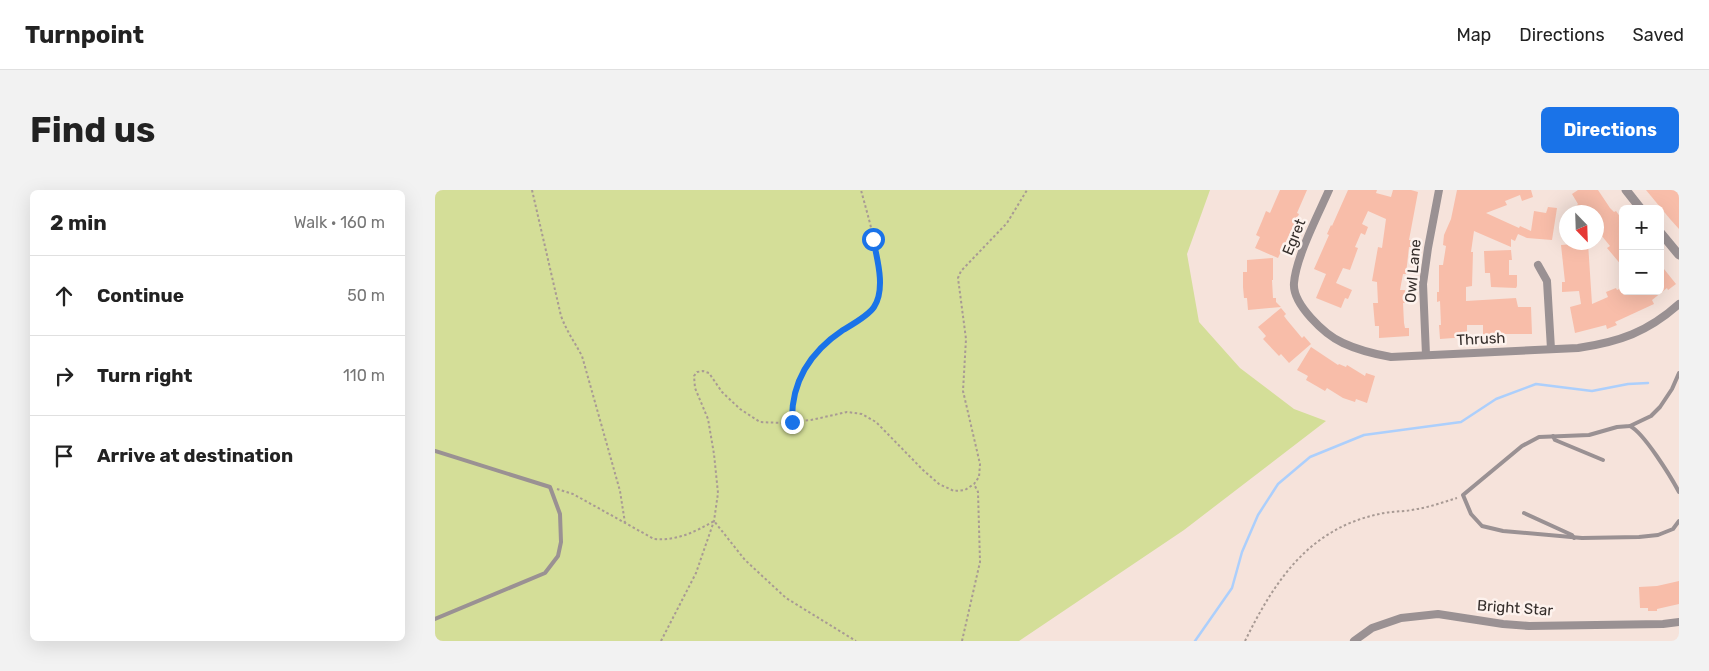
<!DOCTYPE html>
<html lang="en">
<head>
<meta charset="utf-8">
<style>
  body { margin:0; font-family:Rubik,sans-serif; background:#f2f2f2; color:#222 }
  .controls { position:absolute; right:15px; top:15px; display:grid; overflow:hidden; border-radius:8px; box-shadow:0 5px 20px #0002 }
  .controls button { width:45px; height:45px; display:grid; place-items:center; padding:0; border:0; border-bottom:1px solid #e0e0e0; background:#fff; color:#222; font:25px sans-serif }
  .compass { position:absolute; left:1124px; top:15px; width:45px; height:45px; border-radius:50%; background:#fff; box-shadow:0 5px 20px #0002; rotate:157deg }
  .stop { position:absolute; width:15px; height:15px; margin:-11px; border:4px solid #1a73e8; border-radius:50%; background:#fff }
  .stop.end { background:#1a73e8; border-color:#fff; box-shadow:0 1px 5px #0008 }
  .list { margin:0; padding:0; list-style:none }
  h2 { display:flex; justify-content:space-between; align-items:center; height:65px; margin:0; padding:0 20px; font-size:21px }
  h2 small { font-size:16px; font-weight:400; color:#767676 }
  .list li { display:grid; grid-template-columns:32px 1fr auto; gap:15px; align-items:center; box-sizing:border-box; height:80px; padding:0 20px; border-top:1px solid #e0e0e0 }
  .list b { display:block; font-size:19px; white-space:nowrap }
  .list em { font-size:16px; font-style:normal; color:#767676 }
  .icon { flex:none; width:28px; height:28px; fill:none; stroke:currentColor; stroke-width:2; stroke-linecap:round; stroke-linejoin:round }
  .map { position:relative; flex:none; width:1244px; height:451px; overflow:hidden; border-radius:8px }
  header { display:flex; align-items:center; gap:30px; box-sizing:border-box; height:70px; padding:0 25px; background:#fff; border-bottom:1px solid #e0e0e0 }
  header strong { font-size:24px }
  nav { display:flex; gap:28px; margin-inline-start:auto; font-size:18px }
  .intro { display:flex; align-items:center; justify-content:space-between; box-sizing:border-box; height:120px; padding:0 30px }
  h1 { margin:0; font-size:35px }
  .button { padding:12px 22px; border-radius:8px; background:#1a73e8; color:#fff; font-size:18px; font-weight:700 }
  main { display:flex; gap:30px; padding:0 30px }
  aside { flex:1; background:#fff; border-radius:8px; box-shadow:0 5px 20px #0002 }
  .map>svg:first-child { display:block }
  .green { fill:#d4de98 }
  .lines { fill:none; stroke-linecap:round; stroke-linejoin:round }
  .stream { stroke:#accffc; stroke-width:2.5 }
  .building { fill:#f8bda9 }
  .path { stroke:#a89a94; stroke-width:2; stroke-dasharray:2.5 2.5; stroke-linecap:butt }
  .service { stroke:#9a9193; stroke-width:4 }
  .minor { stroke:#9a9193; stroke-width:8 }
  .tertiary { stroke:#9a9193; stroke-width:9 }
  .route { stroke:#1a73e8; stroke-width:6 }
  .labels { text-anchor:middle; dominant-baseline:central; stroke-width:5; stroke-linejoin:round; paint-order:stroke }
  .street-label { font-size:15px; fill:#352e2b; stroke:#fdf2ed }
</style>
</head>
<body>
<header>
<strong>Turnpoint</strong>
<nav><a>Map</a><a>Directions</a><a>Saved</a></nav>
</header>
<div class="intro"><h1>Find us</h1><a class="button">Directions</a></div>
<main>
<aside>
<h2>2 min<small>Walk · 160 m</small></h2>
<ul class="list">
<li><svg class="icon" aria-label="ahead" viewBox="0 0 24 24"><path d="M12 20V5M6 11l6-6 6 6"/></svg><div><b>Continue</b></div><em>50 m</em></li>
<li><svg class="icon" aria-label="right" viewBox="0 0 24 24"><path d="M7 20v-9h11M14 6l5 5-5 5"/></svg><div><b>Turn right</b></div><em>110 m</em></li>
<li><svg class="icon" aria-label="arrive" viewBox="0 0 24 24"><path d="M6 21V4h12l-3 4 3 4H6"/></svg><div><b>Arrive at destination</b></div></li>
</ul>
</aside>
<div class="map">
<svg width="1244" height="451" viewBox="0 0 1244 451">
  <rect width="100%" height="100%" fill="#f6e3db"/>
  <path class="green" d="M0 0H775L752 64 764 132 805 178 859 219 891 231 749 340 584 451H0Z"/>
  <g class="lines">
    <path class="stream" d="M760 451 797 398 807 362 823 325 843 294 875 267 929 245 1026 232 1061 209 1101 194 1157 201 1193 194 1213 193"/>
  </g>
  <g class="building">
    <path d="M845 0H872L862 23 864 24 843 68 820 58 825 47 821 45 827 31 831 21 835 23Z"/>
    <path d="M913 0H942L941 3 956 7 958 0H976L983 2 974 50H977L976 57H974L971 84H968L965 100H970V113H968L969 133 970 138H974V146L944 148V136H940L938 113H943L942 92 937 91 943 57 947 58 951 29 933 21 927 34 933 37 930 45 926 43 920 57 923 58 915 80 908 78 901 93 917 100 913 109 910 108 906 118 881 108 891 84 879 79 894 45 892 44 896 35 897 36Z"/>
    <path d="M1022 0H1096L1098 7 1087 11 1085 5 1070 11 1072 15 1051 23 1084 38 1085 36 1096 41 1099 21 1111 23 1113 17 1122 18 1117 50 1092 48 1083 44 1080 51 1076 49V57L1039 41 1036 62H1038L1037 96 1031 97V111L1081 108 1083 117H1096L1097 144H1069L1053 146 1048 145V135H1032V147L1005 149 1004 135H1006L1005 111 1002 112V102H1004V75H1008L1011 56 1008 55 1009 45 1016 29Z"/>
    <path d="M1143 0H1163L1175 18 1179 22 1181 21 1188 31V77L1172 58 1175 56 1162 40V22H1145L1141 16 1143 14 1137 4Z"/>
    <path d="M1211 0H1244V39L1235 29Z"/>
    <path d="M1153 53 1157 114 1173 107 1171 102 1181 98 1182 100 1188 97V101H1225V74L1241 94 1233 100 1232 98 1217 110 1219 114 1180 132 1182 135 1172 139 1171 135 1140 143 1135 117 1146 114 1144 101 1127 102V92H1130L1126 55Z"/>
    <path d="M1076 60 1077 70H1074V85H1082V96L1081 98 1056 97 1055 83H1050L1049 61Z"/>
    <path d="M838 68V90H837L838 108H841V112L846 117 813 120 812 108H809L808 97V82H812V70Z"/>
    <path d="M846 118 851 124 849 126 852 130 867 148 869 146 876 154 854 173 846 164 844 166 828 149 831 146 823 137Z"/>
    <path d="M876 157 903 175 904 174 911 177 912 175 930 186 931 183 940 186 932 213 921 209 920 212 908 208 892 198 890 201 871 190 873 186 862 180Z"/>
    <path d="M1244 391V414L1222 419V421H1213V418H1205L1204 397 1222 396Z"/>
  </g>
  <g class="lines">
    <g class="path">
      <path d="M97 0 126 126C132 142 139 151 147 166L185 301 190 333"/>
      <path d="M357 232C356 188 377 161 412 137 423 130 438 123 442 109 451 83 433 27 426 0"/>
      <path d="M122 299 138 304 219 349C242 351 260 342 279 331L310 370 351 408 421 451"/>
      <path d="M226 451 261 383 279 331 283 303 279 264 273 229 260 198 259 186 262 182 268 181 274 183 287 202 305 219 325 232 347 233 376 230 412 222 427 224 441 232 488 280 504 294 519 301 530 300 539 294 544 287 545 274 528 201 531 149 523 88 526 81 572 33 592 0"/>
      <path d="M527 451 545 372 543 302 539 294"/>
      <path d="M810 451C840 390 874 339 944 324 956 321 969 322 982 319 995 317 1009 312 1022 308"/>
    </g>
    <g class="service">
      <path d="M1244 183 1237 199 1225 217 1216 226 1195 236 1182 237 1154 245 1104 247 1087 256 1028 305 1036 324 1047 336 1068 341 1147 348 1204 347 1223 345 1238 339 1244 331"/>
      <path d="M1195 236C1209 243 1236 287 1244 302"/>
      <path d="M1118 246 1120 250 1168 270"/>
      <path d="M0 261 115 297 125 324 126 352 123 366 110 383 0 429"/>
      <path d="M1089 323 1137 345 1139 348"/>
    </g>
    <g class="minor">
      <path d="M894 0C883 25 861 67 859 93 857 114 890 145 908 153 923 160 939 164 956 167L1143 158C1184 152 1213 142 1244 114"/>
      <path d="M1103 75 1112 91 1116 159"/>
      <path d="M991 165 988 94 993 58 1004 0"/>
      <path d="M919 451 937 438 966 428 1003 424 1068 434 1094 436 1228 434 1244 432"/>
    </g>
    <g class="tertiary">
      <path d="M1191 0 1206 19"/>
      <path d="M1225 42 1244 65"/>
    </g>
  </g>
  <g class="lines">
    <path class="route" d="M357 232C356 191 375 162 408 140 418 134 433 126 439 117 451 99 442 68 438 49"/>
  </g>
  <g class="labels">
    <g class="street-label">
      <text transform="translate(859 47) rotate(-68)">Egret</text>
      <text transform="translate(978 81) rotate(-85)">Owl Lane</text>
      <text transform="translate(1046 149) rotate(-3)">Thrush</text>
      <text transform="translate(1080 418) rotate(4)">Bright Star</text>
    </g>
  </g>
</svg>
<div class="controls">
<button>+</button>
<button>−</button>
</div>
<svg class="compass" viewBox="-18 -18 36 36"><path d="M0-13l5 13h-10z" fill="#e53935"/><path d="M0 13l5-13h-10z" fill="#767676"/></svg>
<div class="stop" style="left:438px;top:49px"></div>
<div class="stop end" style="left:357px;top:232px"></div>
</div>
</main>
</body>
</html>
